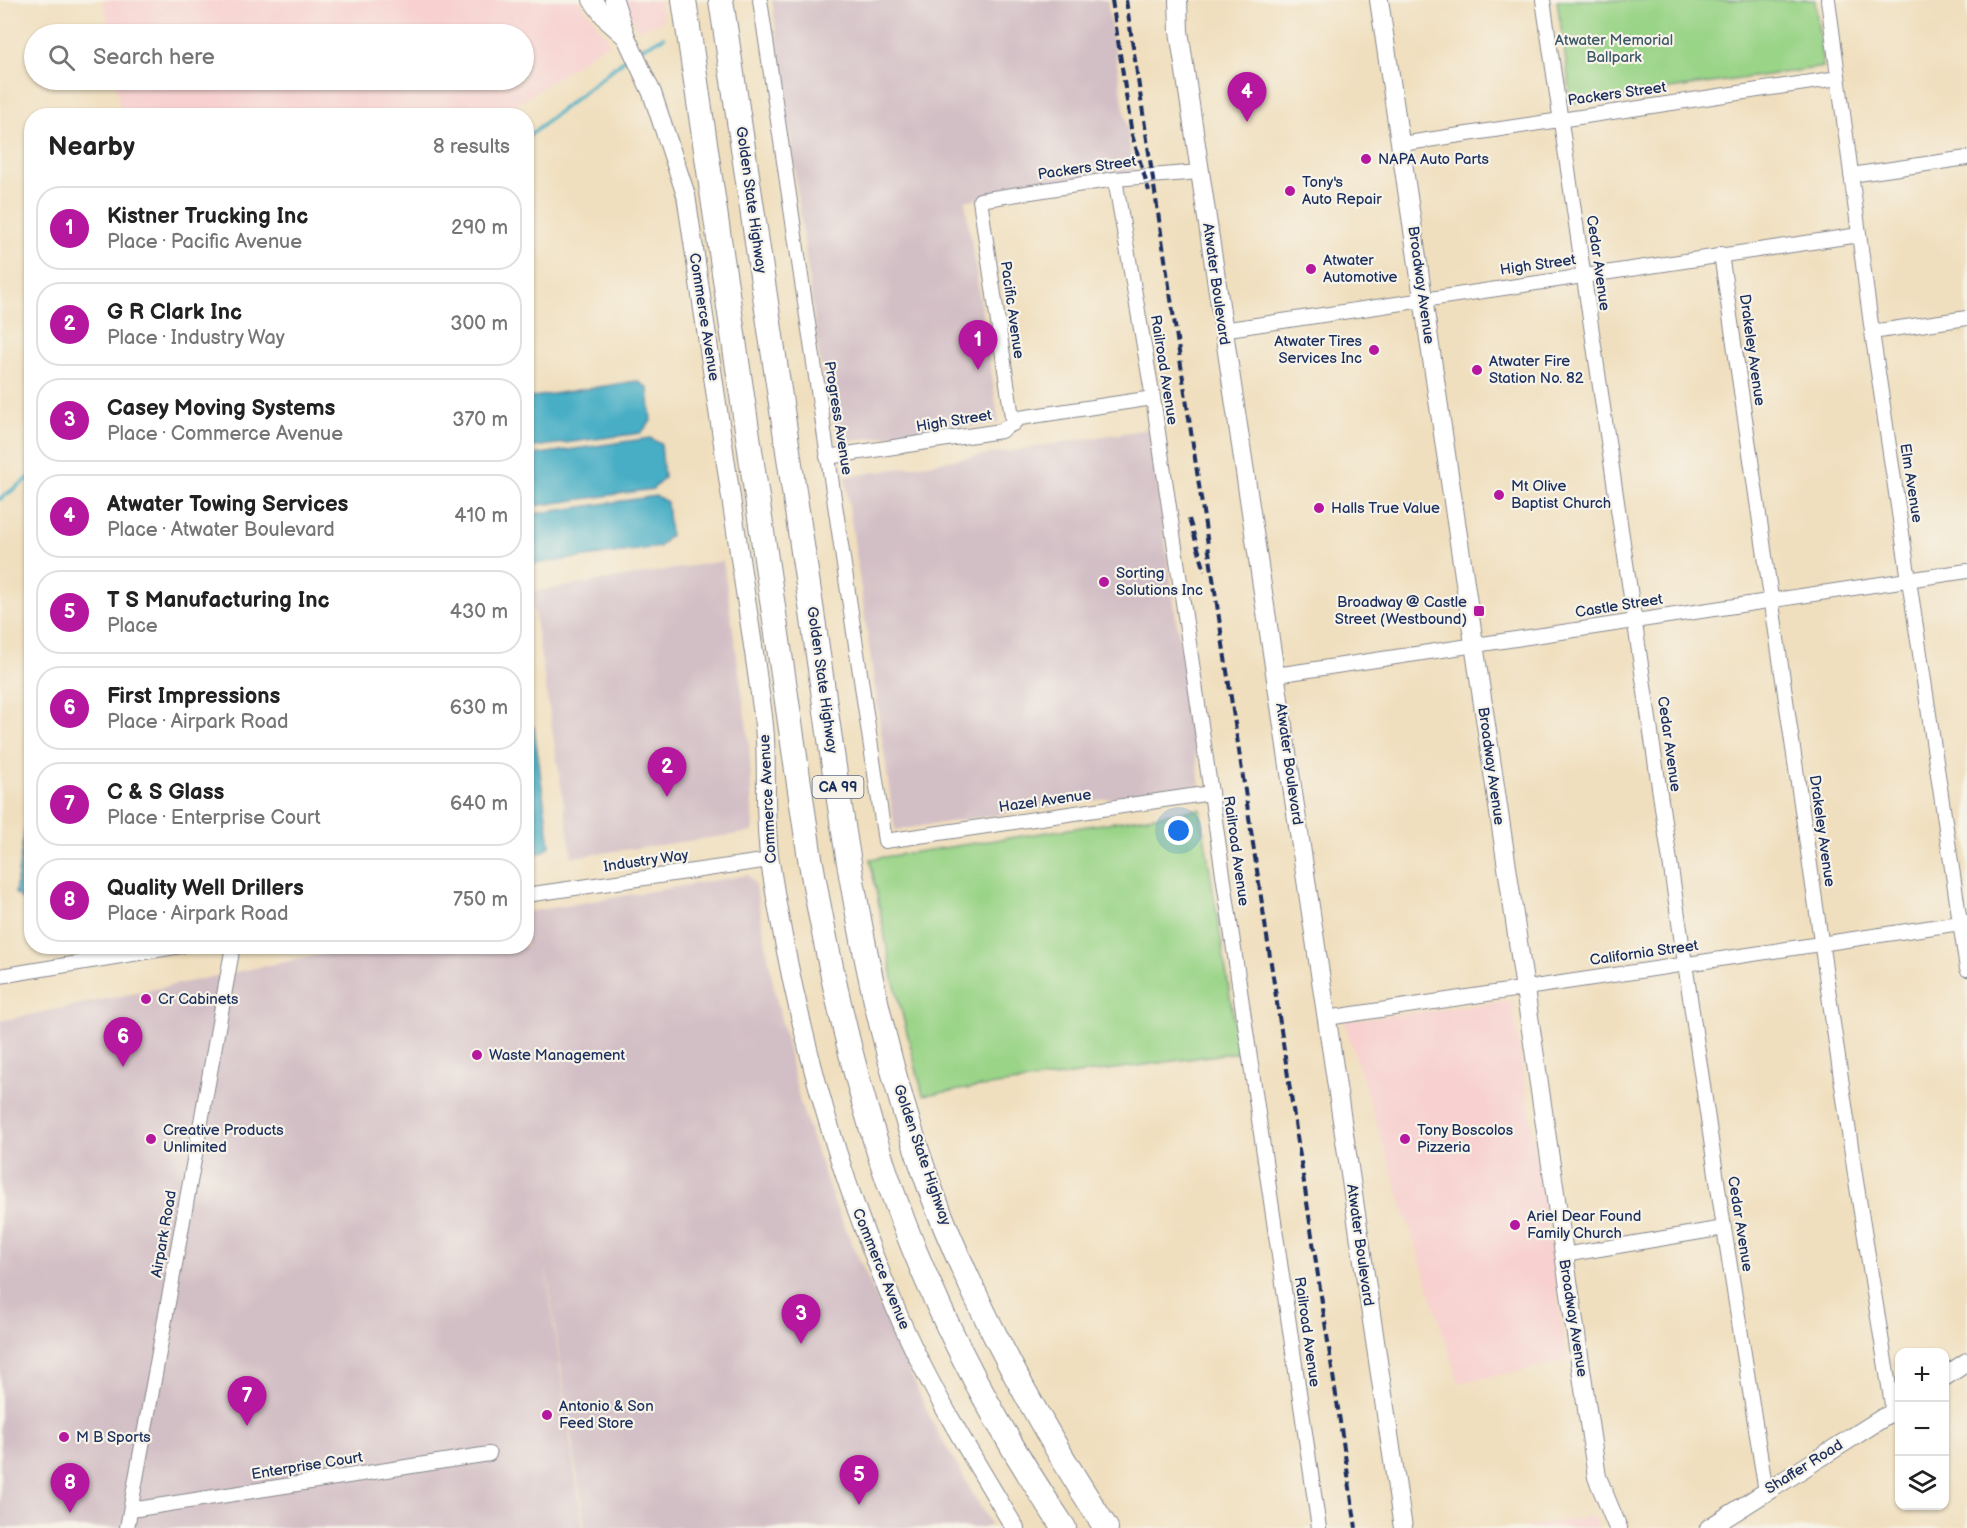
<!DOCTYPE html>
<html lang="en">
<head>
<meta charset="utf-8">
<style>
  body { margin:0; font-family:"Balsamiq Sans",sans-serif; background:#f6f6f6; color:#222 }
  .controls { position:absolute; right:18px; bottom:18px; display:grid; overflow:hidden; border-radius:12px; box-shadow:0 2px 4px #0004 }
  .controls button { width:54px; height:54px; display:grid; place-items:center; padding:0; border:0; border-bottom:2px solid #e0e0e0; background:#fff; color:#222; font:30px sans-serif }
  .you { position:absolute; left:1179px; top:831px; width:21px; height:21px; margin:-15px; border:4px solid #fff; border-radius:50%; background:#1a73e8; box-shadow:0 0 0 9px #1a73e833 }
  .badge { display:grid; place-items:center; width:39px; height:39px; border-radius:50%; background:#b5179e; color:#fff; font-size:20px; font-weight:700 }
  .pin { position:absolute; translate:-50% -50px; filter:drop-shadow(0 2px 3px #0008) }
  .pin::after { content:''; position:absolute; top:32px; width:21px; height:18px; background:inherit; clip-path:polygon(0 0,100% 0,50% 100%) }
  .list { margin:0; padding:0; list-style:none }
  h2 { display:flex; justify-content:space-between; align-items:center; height:78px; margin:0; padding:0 24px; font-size:26px }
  h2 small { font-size:20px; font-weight:400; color:#767676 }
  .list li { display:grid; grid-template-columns:39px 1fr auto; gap:18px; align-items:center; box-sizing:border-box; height:84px; margin:0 12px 12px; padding:0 12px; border:2px solid #e0e0e0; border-radius:24px }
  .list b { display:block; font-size:22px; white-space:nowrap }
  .list p { margin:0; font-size:20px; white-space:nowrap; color:#767676 }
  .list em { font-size:20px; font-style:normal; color:#767676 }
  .icon { flex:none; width:33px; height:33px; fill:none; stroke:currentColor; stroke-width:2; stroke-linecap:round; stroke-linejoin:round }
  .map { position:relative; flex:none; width:1967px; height:1528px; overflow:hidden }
  .search { position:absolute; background:#fff; box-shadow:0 2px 4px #0004; left:24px; top:24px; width:510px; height:66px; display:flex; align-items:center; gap:15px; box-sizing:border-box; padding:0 21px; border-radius:33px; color:#767676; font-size:22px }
  .panel { position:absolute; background:#fff; box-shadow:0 2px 4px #0004; left:24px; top:108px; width:510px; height:846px; border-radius:24px }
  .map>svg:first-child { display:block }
  .built { fill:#f7d0cf }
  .industrial { fill:#d2bec5 }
  .green { fill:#9ad487; stroke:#5a8272; stroke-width:1.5 }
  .water { fill:#46aec5; stroke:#306e92; stroke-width:1.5 }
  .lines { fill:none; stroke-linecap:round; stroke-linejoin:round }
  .stream { stroke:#46aec5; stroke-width:4 }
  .street-casing { stroke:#86878e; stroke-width:16 }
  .secondary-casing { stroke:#86878e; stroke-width:20 }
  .highway-casing { stroke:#86878e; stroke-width:26 }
  .street { stroke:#fff; stroke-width:14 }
  .secondary { stroke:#fff; stroke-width:18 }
  .highway { stroke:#fff; stroke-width:24 }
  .rail { stroke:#1b2f5e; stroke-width:4; stroke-dasharray:9 4.5; stroke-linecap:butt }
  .poi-dot { fill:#b5179e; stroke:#f7f3e8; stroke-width:2 }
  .labels { text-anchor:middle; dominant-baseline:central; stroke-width:4.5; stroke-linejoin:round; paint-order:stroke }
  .shield { fill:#f7f3e8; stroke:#5d6a87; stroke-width:1.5 }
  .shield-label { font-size:14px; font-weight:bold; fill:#1b2f5e }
  .park-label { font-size:15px; fill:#3b5868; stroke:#f7f3e8 }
  .street-label { font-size:15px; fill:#1b2f5e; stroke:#f7f3e8 }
  .poi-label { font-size:15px; fill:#1b2f5e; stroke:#f7f3e8; text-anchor:start }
</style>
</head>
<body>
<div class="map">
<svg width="1967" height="1528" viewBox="0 0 1967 1528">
  <rect width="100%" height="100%" fill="#f7f3e8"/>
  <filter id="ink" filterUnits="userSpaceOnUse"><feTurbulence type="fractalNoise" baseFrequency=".0167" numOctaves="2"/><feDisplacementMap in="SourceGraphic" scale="12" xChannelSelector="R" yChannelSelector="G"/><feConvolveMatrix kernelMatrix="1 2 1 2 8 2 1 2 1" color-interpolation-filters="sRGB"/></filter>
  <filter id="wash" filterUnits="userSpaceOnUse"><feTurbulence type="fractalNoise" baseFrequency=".008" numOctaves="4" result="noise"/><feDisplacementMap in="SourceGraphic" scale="24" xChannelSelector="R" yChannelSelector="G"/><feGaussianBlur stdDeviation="1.35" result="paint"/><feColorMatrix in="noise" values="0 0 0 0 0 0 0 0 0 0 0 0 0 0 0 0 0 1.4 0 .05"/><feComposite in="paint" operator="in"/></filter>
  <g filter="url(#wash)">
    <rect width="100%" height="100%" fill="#f0dfbe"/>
    <g class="built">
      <path d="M104 0H579L610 42 501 115H121L116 80H524V34H109Z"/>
      <path d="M625 0H660L663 21 637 30Z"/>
      <path d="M1512 1001 1568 1361 1459 1383 1344 1021Z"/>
      <path d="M1593 1516 1597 1528H1519Z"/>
    </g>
    <g class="industrial">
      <path d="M772 0H1107L1134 172 965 201 999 423 838 442 821 369Z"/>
      <path d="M1149 429 1200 785 895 830 845 477Z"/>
      <path d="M723 561 749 741 753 832 572 857 531 592Z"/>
      <path d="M748 875 755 884 774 988 800 1103 835 1205 932 1422 991 1525 981 1528H585L532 1174 583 1528H0V1021L356 947 526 946 527 912Z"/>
    </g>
    <g class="green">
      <path d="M1557 0H1815L1823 67 1572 103Z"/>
      <path d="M1200 809 1239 1052 923 1095 893 978 870 859Z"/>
    </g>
    <g class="water">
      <path d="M637 381 648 388 651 421 641 433 527 448V398Z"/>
      <path d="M650 438 661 444 664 478 653 489 527 507V456Z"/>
      <path d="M656 496 667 502 670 535 659 547 527 565V515Z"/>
      <path d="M527 718 534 728 550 846 543 852 527 855Z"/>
      <path d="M31 792 32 908H31L15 893Z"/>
    </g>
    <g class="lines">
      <g class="stream">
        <path d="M638 50 664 37"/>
        <path d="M526 138 629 56"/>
        <path d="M0 499 32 476"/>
      </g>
    </g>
  </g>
  <g filter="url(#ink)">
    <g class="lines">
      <g class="street-casing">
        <g id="street">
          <path d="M760 0 885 841 1211 793"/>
          <path d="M1543 0 1724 1228 1766 1492"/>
          <path d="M1828 0 1872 332 1967 969"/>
          <path d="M1401 144 1838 78"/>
          <path d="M1851 175 1967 158"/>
          <path d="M1115 179 1153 398 1319 1528"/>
          <path d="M1721 254 1856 1181 1893 1411"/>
          <path d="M1222 330 1859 235"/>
          <path d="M1872 332 1967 318"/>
          <path d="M1013 424 980 200 1115 179 1199 172"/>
          <path d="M827 457 1001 431 1020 418 1153 398"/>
          <path d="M1276 675 1967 571"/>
          <path d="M526 895 770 860"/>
          <path d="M0 976 181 946"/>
          <path d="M1327 1018 1967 922"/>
          <path d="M1564 1255 1724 1228"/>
          <path d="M131 1510 489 1454"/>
          <path d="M127 1528 233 946"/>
        </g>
      </g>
      <g class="secondary-casing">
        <g id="secondary">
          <path d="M592 0 608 21 626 37"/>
          <path d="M614 0 626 37 652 93 686 195 756 666C759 690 764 715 765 739 767 780 764 822 770 862 795 1022 838 1180 904 1328 935 1397 976 1463 1015 1528"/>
          <path d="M1178 0 1179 31 1403 1528"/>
          <path d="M1379 0 1597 1477 1618 1528"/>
          <path d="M1944 1377 1967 1362"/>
          <path d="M1709 1528 1900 1407"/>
        </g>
      </g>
      <g class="highway-casing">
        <g id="highway">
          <path d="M684 0 809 852C827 957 849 1060 882 1162 924 1290 988 1416 1064 1528"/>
          <path d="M721 0C750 195 779 390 808 585 838 788 859 994 930 1188 975 1308 1037 1421 1106 1528"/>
        </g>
      </g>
      <use href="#street" class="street"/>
      <use href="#secondary" class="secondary"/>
      <use href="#highway" class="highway"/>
      <g class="rail">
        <path d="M1112 0 1132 135 1149 191"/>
        <path d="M1126 0 1356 1528"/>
        <path d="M1189 519 1205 571"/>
      </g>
    </g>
  </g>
  <g class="poi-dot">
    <circle cx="1366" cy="159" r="6"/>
    <circle cx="1290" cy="191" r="6"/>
    <circle cx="1311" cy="269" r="6"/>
    <circle cx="1374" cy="350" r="6"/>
    <circle cx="1477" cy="370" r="6"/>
    <circle cx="1499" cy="495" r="6"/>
    <circle cx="1319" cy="508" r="6"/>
    <circle cx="1104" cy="582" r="6"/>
    <rect x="1473" y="605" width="12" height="12" rx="3"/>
    <circle cx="146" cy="999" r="6"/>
    <circle cx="477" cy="1055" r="6"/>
    <circle cx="151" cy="1139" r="6"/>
    <circle cx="1405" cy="1139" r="6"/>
    <circle cx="1515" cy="1225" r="6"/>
    <circle cx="547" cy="1415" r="6"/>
    <circle cx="64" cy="1437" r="6"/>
  </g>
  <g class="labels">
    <rect class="shield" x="812.5" y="776" width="51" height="22" rx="4.5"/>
    <g class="shield-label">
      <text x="838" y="787">CA 99</text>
    </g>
    <g class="park-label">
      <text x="1614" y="40">Atwater Memorial<tspan x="1614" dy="17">Ballpark</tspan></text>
    </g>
    <g class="street-label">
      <text transform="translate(1617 94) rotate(-8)">Packers Street</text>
      <text transform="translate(1087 168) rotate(-8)">Packers Street</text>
      <text transform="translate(751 200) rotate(82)">Golden State Highway</text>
      <text transform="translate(1598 263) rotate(82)">Cedar Avenue</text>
      <text transform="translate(1538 265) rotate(-8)">High Street</text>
      <text transform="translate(1216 284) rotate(82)">Atwater Boulevard</text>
      <text transform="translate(1421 285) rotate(82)">Broadway Avenue</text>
      <text transform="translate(1012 310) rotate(82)">Pacific Avenue</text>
      <text transform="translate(704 317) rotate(81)">Commerce Avenue</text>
      <text transform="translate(1752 350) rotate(82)">Drakeley Avenue</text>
      <text transform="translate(1164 370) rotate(81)">Railroad Avenue</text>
      <text transform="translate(838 418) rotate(81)">Progress Avenue</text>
      <text transform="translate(954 421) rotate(-9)">High Street</text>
      <text transform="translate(1911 483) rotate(81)">Elm Avenue</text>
      <text transform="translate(1619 606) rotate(-9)">Castle Street</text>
      <text transform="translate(822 680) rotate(82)">Golden State Highway</text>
      <text transform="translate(1669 744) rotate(82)">Cedar Avenue</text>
      <text transform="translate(1289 764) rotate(82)">Atwater Boulevard</text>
      <text transform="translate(1491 766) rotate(82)">Broadway Avenue</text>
      <text transform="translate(768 799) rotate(-93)">Commerce Avenue</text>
      <text transform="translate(1045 801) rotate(-8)">Hazel Avenue</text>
      <text transform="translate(1822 831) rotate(82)">Drakeley Avenue</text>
      <text transform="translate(1236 851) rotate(82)">Railroad Avenue</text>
      <text transform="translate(646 861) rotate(-8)">Industry Way</text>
      <text transform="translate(1644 953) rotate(-8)">California Street</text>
      <text transform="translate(922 1155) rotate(71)">Golden State Highway</text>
      <text transform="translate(1740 1224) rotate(81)">Cedar Avenue</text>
      <text transform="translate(164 1234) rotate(-80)">Airpark Road</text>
      <text transform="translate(1360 1245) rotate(82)">Atwater Boulevard</text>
      <text transform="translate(881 1269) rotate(68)">Commerce Avenue</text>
      <text transform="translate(1573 1318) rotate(81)">Broadway Avenue</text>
      <text transform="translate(1307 1332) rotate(82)">Railroad Avenue</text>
      <text transform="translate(307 1466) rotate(-9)">Enterprise Court</text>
      <text transform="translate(1804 1467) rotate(-32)">Shaffer Road</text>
    </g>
    <g class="poi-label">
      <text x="1378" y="159">NAPA Auto Parts</text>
      <text x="1302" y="182">Tony's<tspan x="1302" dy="17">Auto Repair</tspan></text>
      <text x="1323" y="260">Atwater<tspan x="1323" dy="17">Automotive</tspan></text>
      <text x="1362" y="341" text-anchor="end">Atwater Tires<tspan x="1362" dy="17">Services Inc</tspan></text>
      <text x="1489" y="361">Atwater Fire<tspan x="1489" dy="17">Station No. 82</tspan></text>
      <text x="1511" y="486">Mt Olive<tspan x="1511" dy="17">Baptist Church</tspan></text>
      <text x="1331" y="508">Halls True Value</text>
      <text x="1116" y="573">Sorting<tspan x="1116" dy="17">Solutions Inc</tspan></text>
      <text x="1467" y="602" text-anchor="end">Broadway @ Castle<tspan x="1467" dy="17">Street (Westbound)</tspan></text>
      <text x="158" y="999">Cr Cabinets</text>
      <text x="489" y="1055">Waste Management</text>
      <text x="163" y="1130">Creative Products<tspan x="163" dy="17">Unlimited</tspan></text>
      <text x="1417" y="1130">Tony Boscolos<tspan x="1417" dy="17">Pizzeria</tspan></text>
      <text x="1527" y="1216">Ariel Dear Found<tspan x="1527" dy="17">Family Church</tspan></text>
      <text x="559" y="1406">Antonio &amp; Son<tspan x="559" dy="17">Feed Store</tspan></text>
      <text x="76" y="1437">M B Sports</text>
    </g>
  </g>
</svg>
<div class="controls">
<button>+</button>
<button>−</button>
<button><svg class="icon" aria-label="layers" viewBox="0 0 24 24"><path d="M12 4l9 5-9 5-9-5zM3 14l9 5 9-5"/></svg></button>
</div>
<div class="you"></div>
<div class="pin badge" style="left:978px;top:370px">1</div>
<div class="pin badge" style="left:667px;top:797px">2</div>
<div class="pin badge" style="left:801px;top:1344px">3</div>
<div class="pin badge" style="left:1247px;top:122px">4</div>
<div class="pin badge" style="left:859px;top:1505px">5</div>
<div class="pin badge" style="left:123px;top:1067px">6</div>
<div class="pin badge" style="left:247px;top:1426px">7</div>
<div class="pin badge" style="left:70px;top:1513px">8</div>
<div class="search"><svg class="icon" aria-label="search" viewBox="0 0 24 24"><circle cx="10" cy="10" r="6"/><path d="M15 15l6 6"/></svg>Search here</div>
<section class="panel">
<h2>Nearby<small>8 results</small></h2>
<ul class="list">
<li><span class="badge">1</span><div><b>Kistner Trucking Inc</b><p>Place · Pacific Avenue</p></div><em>290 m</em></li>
<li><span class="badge">2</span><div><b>G R Clark Inc</b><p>Place · Industry Way</p></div><em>300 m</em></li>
<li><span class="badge">3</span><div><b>Casey Moving Systems</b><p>Place · Commerce Avenue</p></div><em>370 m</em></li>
<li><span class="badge">4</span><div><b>Atwater Towing Services</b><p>Place · Atwater Boulevard</p></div><em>410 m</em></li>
<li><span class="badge">5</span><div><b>T S Manufacturing Inc</b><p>Place</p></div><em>430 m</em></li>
<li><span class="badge">6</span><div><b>First Impressions</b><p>Place · Airpark Road</p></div><em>630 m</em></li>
<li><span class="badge">7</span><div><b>C &amp; S Glass</b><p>Place · Enterprise Court</p></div><em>640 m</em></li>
<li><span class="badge">8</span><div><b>Quality Well Drillers</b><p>Place · Airpark Road</p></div><em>750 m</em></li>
</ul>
</section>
</div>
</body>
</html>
